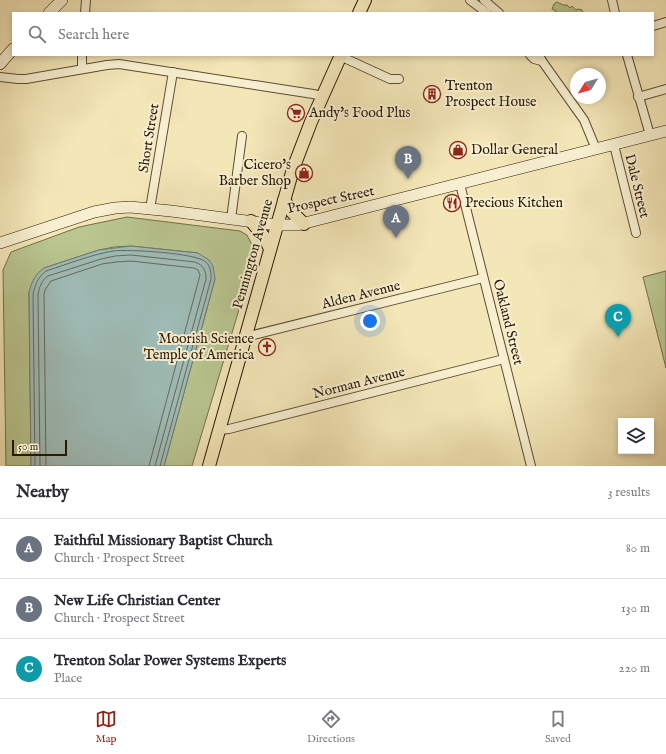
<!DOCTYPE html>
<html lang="en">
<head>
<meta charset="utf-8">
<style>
  body { margin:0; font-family:"IM FELL English",serif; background:#f2f2f3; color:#2b2b33 }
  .controls { position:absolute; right:12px; bottom:12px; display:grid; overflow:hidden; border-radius:0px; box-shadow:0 2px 6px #0003 }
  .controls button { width:36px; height:36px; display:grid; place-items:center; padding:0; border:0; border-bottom:1px solid #e1e1e2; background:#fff; color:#2b2b33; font:20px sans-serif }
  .compass { position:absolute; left:570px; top:68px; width:36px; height:36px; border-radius:50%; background:#fff; box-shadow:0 2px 6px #0003; rotate:233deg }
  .scale { position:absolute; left:12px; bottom:10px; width:55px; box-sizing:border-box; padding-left:4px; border:2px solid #2b1805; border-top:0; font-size:11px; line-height:14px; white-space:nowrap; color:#2b1805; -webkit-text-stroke:3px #f7efd0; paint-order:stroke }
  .you { position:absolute; left:370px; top:321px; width:14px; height:14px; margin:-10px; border:3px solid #fff; border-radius:50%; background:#1a73e8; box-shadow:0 0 0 6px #1a73e833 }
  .badge { display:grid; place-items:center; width:26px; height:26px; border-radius:50%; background:#8f2418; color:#fff; font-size:13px; font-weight:700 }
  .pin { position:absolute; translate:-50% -33px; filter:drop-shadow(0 1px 2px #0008) }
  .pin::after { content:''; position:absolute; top:21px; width:14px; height:12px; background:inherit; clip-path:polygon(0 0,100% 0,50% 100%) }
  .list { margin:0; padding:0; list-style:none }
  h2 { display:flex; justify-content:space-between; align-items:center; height:52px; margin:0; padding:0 16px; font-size:17px }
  h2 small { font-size:13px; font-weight:400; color:#7c7c81 }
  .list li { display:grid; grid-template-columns:26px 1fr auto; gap:12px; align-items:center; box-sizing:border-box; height:60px; padding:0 16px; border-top:1px solid #e1e1e2 }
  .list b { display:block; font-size:15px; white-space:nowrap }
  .list p { margin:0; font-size:13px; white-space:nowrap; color:#7c7c81 }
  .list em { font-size:13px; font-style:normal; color:#7c7c81 }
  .icon { flex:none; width:22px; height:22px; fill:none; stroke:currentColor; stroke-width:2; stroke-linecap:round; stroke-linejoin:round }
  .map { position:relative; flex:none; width:666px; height:466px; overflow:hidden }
  .search { position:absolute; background:#fff; box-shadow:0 2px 6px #0003; left:12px; right:12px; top:12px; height:44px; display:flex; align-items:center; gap:10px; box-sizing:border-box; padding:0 14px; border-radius:0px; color:#7c7c81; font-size:15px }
  .sheet { height:232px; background:#fff }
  nav { display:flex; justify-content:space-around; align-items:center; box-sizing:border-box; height:56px; border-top:1px solid #e1e1e2; background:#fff; font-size:11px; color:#7c7c81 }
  nav a { display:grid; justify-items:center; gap:2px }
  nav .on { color:#8f2418 }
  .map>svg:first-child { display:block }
  .green { fill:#b9c690; stroke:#726f4a }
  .water { fill:#9fbdb8; stroke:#717b70 }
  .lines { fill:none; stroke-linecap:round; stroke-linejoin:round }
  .shore { stroke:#656a5e; stroke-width:1 }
  .street-casing { stroke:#5d4c32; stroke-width:10 }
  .secondary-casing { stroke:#2b1805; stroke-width:12 }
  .primary-casing { stroke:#2b1805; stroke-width:14 }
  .street { stroke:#f7efd0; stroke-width:8 }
  .secondary { stroke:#f7efd0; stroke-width:11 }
  .primary { stroke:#f3e6b7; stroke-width:12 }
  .labels { text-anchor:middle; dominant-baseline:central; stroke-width:4; stroke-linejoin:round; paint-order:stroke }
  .poi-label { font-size:14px; fill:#2b1805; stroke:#f7efd0; text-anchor:start }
  .street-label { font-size:14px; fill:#2b1805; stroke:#f7efd0 }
</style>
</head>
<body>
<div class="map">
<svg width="666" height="466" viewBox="0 0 666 466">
  <rect width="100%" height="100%" fill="#f3e6b7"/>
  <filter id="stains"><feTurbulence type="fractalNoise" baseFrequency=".005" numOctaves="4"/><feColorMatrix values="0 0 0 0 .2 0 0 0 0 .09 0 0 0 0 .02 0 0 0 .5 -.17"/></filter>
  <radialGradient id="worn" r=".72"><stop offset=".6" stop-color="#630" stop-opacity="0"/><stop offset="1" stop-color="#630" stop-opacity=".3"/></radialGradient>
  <g class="green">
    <path d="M557 2 563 5H567L570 8 572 6 576 10 578 9 582 10 583 13H556V11L552 9 554 4Z"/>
    <path d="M127 217 240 231 247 235 256 253 192 466H164L215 279 198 253 131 246 114 247 99 250 44 268 29 293 31 466H6L3 270 11 252 79 227Z"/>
    <path d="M666 271V368L643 277Z"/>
  </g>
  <path class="water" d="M131 246 198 253 209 260 213 266 215 279 164 466H31L29 293C31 283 35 274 44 268L99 250Z"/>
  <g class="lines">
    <g class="shore">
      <path d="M35 466 33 294C35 285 38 277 46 271 68 264 90 255 113 251 128 249 196 253 206 262 211 267 211 273 211 279L160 466"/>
      <path d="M40 466 38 295C39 287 42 280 48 276L101 259 115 256 131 255 195 262C203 265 206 270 206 279L155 466"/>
      <path d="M46 466 44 295 45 290 51 281 102 264 116 262 131 261 194 268 198 270 200 275 149 466"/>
    </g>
    <g class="street-casing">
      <g id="street">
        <path d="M470 0 487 13"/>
        <path d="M484 0 499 13"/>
        <path d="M612 0 615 13"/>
        <path d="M85 13 86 0"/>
        <path d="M653 26 666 22"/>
        <path d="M530 55 534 59 542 61 539 55"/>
        <path d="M627 55 650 135"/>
        <path d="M340 56 390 79H399"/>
        <path d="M542 61 584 120 596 149"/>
        <path d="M82 68V55"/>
        <path d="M0 77 18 79H26L107 65 119 64 313 94 322 96"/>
        <path d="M638 97 666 89"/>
        <path d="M614 145 636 233"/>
        <path d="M460 184 531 466"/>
        <path d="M150 209 173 72"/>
        <path d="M231 219 242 136"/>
        <path d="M245 337 483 278"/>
        <path d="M219 430 229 429 504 359"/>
      </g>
    </g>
    <g class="secondary-casing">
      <g id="secondary">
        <path d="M49 13 62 0"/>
        <path d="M0 64 13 49"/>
        <path d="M0 243 94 212 115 208 130 207 171 211 277 225H297L666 131"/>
      </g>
    </g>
    <g class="primary-casing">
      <g id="primary">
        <path d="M359 13 365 0"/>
        <path d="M284 200 292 212 304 224"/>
        <path d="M251 221 265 238 270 249"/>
        <path d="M209 466 293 169 311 122 341 55"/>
      </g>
    </g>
    <use href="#street" class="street"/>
    <use href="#secondary" class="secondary"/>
    <use href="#primary" class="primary"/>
  </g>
  <defs>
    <g id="building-ring" transform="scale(0.9)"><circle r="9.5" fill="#f7efd0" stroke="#8f2418" stroke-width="1.5"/><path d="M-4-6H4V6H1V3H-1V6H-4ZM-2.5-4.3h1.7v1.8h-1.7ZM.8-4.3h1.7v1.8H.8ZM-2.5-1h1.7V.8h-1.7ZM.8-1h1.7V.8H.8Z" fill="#8f2418"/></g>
    <g id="supermarket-ring" transform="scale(0.9)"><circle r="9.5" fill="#f7efd0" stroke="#8f2418" stroke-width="1.5"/><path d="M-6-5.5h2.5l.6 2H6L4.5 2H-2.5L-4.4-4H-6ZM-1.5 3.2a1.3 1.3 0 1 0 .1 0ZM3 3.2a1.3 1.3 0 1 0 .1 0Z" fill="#8f2418"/></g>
    <g id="shop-ring" transform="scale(0.9)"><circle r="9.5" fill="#f7efd0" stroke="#8f2418" stroke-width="1.5"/><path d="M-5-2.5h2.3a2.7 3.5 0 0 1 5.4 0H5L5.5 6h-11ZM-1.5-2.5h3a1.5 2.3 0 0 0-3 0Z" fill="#8f2418"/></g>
    <g id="restaurant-ring" transform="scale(0.9)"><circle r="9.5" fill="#f7efd0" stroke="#8f2418" stroke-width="1.5"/><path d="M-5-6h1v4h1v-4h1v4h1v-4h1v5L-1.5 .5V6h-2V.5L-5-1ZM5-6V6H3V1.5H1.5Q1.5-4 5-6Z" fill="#8f2418"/></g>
    <g id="church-ring" transform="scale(0.9)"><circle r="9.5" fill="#f7efd0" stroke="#8f2418" stroke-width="1.5"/><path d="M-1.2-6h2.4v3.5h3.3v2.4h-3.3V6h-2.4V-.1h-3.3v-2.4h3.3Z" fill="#8f2418"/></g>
  </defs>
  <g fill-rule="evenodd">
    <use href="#building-ring" x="432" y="94"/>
    <use href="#supermarket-ring" x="296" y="113"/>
    <use href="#shop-ring" x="458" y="150"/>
    <use href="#shop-ring" x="304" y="173"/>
    <use href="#restaurant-ring" x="452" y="203"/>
    <use href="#church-ring" x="267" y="347"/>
  </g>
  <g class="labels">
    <g class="poi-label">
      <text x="445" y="86">Trenton<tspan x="445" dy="16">Prospect House</tspan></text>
      <text x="309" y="113">Andy's Food Plus</text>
      <text x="471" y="150">Dollar General</text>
      <text x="291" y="165" text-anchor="end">Cicero's<tspan x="291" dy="16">Barber Shop</tspan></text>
      <text x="465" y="203">Precious Kitchen</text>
      <text x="254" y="339" text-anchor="end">Moorish Science<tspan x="254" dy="16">Temple of America</tspan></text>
    </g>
    <g class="street-label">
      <text transform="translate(149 138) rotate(-81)">Short Street</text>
      <text transform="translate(637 186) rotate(76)">Dale Street</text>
      <text transform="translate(331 200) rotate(-12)">Prospect Street</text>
      <text transform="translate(253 254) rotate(-74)">Pennington Avenue</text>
      <text transform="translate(361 295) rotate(-14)">Alden Avenue</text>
      <text transform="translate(508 322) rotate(76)">Oakland Street</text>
      <text transform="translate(359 383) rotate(-14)">Norman Avenue</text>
    </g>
  </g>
  <rect width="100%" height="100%" filter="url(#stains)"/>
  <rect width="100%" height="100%" fill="url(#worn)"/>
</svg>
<div class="controls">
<button><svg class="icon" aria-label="layers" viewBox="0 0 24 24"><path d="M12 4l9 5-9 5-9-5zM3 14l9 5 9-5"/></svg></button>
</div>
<svg class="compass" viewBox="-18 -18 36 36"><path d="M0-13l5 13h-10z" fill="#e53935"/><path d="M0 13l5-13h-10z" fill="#7c7c81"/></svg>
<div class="scale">50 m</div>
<div class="you"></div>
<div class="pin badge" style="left:396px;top:238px;background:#6b7280">A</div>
<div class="pin badge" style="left:408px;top:179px;background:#6b7280">B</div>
<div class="pin badge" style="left:618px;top:337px;background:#0f9aa8">C</div>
<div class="search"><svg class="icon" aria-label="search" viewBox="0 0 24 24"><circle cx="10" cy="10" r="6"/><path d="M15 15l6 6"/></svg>Search here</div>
</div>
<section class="sheet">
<h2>Nearby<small>3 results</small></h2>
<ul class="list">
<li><span class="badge" style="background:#6b7280">A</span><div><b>Faithful Missionary Baptist Church</b><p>Church · Prospect Street</p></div><em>80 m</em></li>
<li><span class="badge" style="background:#6b7280">B</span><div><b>New Life Christian Center</b><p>Church · Prospect Street</p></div><em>130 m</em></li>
<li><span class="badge" style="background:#0f9aa8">C</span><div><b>Trenton Solar Power Systems Experts</b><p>Place</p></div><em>220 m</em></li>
</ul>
</section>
<nav>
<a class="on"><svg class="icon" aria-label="map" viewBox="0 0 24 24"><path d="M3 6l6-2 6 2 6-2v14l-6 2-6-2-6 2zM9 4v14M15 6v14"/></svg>Map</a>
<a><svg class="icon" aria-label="directions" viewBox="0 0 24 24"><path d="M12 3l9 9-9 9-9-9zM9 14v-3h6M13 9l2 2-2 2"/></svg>Directions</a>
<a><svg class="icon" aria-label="saved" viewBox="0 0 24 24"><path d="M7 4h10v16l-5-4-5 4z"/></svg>Saved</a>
</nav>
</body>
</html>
